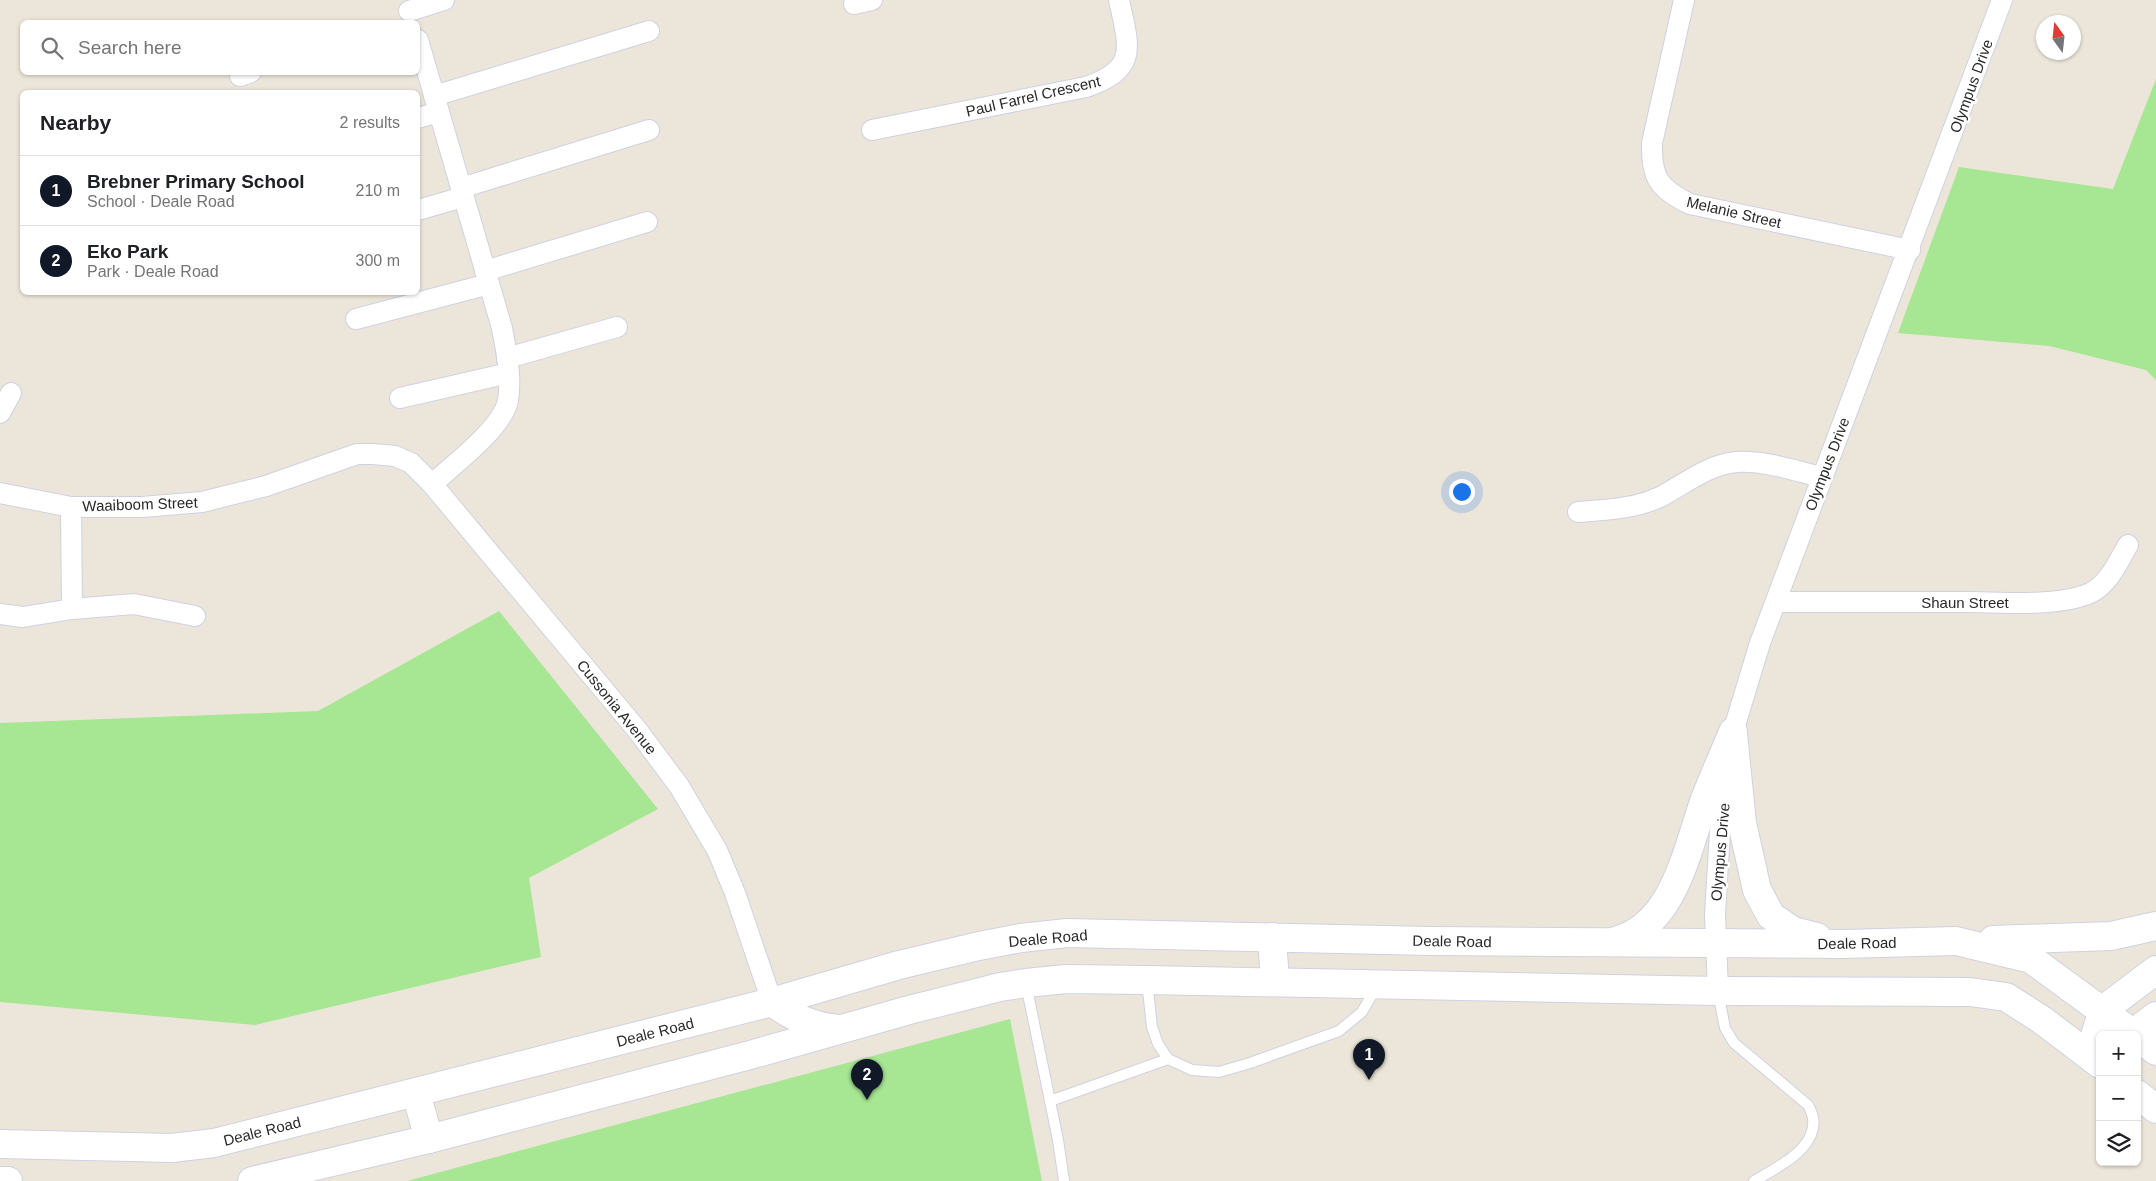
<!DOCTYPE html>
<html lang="en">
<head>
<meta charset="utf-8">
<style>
  body { margin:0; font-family:Arial,sans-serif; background:#f6f6f6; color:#202124 }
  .controls { position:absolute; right:15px; bottom:15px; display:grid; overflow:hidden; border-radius:8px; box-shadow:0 1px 4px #0004 }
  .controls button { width:45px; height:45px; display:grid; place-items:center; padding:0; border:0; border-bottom:1px solid #e0e0e0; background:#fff; color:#202124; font:25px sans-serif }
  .compass { position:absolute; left:2036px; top:15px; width:45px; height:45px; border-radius:50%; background:#fff; box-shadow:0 1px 4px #0004; rotate:345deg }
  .you { position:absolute; left:1461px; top:491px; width:18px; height:18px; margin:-12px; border:4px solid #fff; border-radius:50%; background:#1a73e8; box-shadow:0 0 0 8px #1a73e833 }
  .badge { display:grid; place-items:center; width:32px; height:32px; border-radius:50%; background:#111827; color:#fff; font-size:16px; font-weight:700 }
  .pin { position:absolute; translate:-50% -41px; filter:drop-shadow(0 1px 2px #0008) }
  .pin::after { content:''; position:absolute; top:26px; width:18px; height:15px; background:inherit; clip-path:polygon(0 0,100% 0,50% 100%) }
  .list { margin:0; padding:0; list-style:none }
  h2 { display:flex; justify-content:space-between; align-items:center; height:65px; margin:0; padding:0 20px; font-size:21px }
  h2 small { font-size:16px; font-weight:400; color:#757577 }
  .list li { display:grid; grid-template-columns:32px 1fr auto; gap:15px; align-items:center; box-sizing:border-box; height:70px; padding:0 20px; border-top:1px solid #e0e0e0 }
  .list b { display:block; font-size:19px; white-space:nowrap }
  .list p { margin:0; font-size:16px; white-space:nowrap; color:#757577 }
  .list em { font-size:16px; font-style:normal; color:#757577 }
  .icon { flex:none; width:28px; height:28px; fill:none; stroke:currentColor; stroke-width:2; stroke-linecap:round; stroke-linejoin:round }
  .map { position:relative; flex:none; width:2156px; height:1181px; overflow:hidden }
  .search { position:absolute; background:#fff; box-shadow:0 1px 4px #0004; left:20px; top:20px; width:400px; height:55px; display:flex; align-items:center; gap:12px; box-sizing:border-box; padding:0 18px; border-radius:8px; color:#757577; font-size:19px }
  .panel { position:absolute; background:#fff; box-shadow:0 1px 4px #0004; left:20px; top:90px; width:400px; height:205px; border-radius:8px }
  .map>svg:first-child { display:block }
  .green { fill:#a7e693 }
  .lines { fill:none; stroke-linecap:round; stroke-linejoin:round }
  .lane-casing { stroke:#cfd1e3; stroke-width:12 }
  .street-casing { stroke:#cfd1e3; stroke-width:22 }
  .secondary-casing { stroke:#cfd1e3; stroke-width:30 }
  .lane { stroke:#fff; stroke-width:10 }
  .street { stroke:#fff; stroke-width:20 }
  .secondary { stroke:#fff; stroke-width:28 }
  .labels { text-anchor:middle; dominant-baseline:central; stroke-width:5; stroke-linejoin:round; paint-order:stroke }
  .street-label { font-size:15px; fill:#292929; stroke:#fff }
</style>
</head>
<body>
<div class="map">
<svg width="2156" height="1181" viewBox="0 0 2156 1181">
  <rect width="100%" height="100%" fill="#ece6da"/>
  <g class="green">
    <path d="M2156 79V380L2146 370 2049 346 1898 333 1959 167 2113 189Z"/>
    <path d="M499 611 658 809 529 878 541 957 255 1025 0 1002V723L318 711Z"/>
    <path d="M1010 1019 1042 1181H407Z"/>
  </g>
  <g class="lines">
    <g class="lane-casing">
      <g id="lane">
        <path d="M1147 981 1152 1027 1158 1044 1168 1059 1192 1070 1219 1072 1250 1063 1339 1031 1362 1012 1377 986"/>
        <path d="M1026 984 1058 1140 1064 1181"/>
        <path d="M1718 992 1725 1028 1734 1043 1808 1105C1830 1142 1780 1166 1754 1181"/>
        <path d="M1050 1101 1168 1059"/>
      </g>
    </g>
    <g class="street-casing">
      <g id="street">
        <path d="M1684 0 1652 143C1651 178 1659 189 1690 204L1910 250"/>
        <path d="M854 4 872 0"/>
        <path d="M409 11 444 0"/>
        <path d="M418 40 502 328C506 351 512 376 508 400 504 427 452 466 432 484"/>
        <path d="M240 76 251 72"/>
        <path d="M434 96 649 31"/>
        <path d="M418 118 439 112"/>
        <path d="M872 130 1086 87C1139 69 1129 47 1119 0"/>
        <path d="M461 188 649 130"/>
        <path d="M418 210 463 197"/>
        <path d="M485 271 647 222"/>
        <path d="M356 319 489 284"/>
        <path d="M507 358 617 327"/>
        <path d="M400 398 509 373"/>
        <path d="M0 413 11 393"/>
        <path d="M0 493 71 507H142L202 502 266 486 357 454H373L395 456 411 463 432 484 638 731 679 786 717 850 735 893 772 1002"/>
        <path d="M71 507 72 609"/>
        <path d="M1578 512C1606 510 1634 509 1660 497 1685 484 1707 465 1736 462 1765 460 1795 471 1822 477"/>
        <path d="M1776 602C1841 602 1906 602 1970 602 2004 603 2058 606 2088 594 2108 586 2118 562 2128 545"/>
        <path d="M0 614 23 617 72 609 134 604 195 616"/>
        <path d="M1718 991 1715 914 1720 831 1733 732 1760 643 2002 0"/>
      </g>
    </g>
    <g class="secondary-casing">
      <g id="secondary">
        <path d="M1733 734 1742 823 1757 890 1771 916 1793 931 1817 937"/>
        <path d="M1272 937 1275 982"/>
        <path d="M1993 940 2111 936 2156 926"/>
        <path d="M1615 941C1675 926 1687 848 1705 799 1714 776 1724 754 1733 732"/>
        <path d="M772 1002C793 1017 812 1027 839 1029"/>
        <path d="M2131 1035 2156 1016"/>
        <path d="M2137 1036 2156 1051"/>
        <path d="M2089 1055 2103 1010 2156 970"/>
        <path d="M416 1093 429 1139"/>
        <path d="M2137 1094 2156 1109"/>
        <path d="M0 1144 172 1148 214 1143 772 1002 899 965 979 946 1021 938 1067 933 1431 941 1844 944 1956 941 2031 959 2135 1035"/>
        <path d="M0 1181H8"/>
        <path d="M252 1181 429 1139 750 1055 909 1010 1000 987 1026 983 1066 979 1147 980 1718 991 1970 992 2006 997 2042 1020 2100 1064"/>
      </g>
    </g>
    <use href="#lane" class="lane"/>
    <use href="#street" class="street"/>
    <use href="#secondary" class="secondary"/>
  </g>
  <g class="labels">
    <g class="street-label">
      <text transform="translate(1971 86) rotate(-70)">Olympus Drive</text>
      <text transform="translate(1033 96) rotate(-13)">Paul Farrel Crescent</text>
      <text transform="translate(1734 212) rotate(13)">Melanie Street</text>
      <text transform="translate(1827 464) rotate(-69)">Olympus Drive</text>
      <text transform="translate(140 504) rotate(-2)">Waaiboom Street</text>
      <text x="1965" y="602">Shaun Street</text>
      <text transform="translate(617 707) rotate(51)">Cussonia Avenue</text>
      <text transform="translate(1720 852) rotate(-85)">Olympus Drive</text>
      <text transform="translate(1048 938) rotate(-5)">Deale Road</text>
      <text transform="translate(1452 941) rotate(1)">Deale Road</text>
      <text transform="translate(1857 943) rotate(-1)">Deale Road</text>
      <text transform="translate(655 1032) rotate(-14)">Deale Road</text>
      <text transform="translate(262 1131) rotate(-14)">Deale Road</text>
    </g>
  </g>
</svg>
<div class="controls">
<button>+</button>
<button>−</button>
<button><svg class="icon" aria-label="layers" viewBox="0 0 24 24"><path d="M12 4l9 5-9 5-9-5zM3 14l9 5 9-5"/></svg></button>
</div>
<svg class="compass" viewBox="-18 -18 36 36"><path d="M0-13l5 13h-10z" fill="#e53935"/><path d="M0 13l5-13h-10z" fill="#757577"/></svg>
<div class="you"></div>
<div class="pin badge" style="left:1369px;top:1080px">1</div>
<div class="pin badge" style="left:867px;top:1100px">2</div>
<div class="search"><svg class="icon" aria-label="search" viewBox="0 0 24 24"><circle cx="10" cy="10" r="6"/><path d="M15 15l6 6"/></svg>Search here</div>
<section class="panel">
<h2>Nearby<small>2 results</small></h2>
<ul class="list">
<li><span class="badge">1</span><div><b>Brebner Primary School</b><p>School · Deale Road</p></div><em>210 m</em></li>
<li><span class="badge">2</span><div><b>Eko Park</b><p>Park · Deale Road</p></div><em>300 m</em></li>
</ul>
</section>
</div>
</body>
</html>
